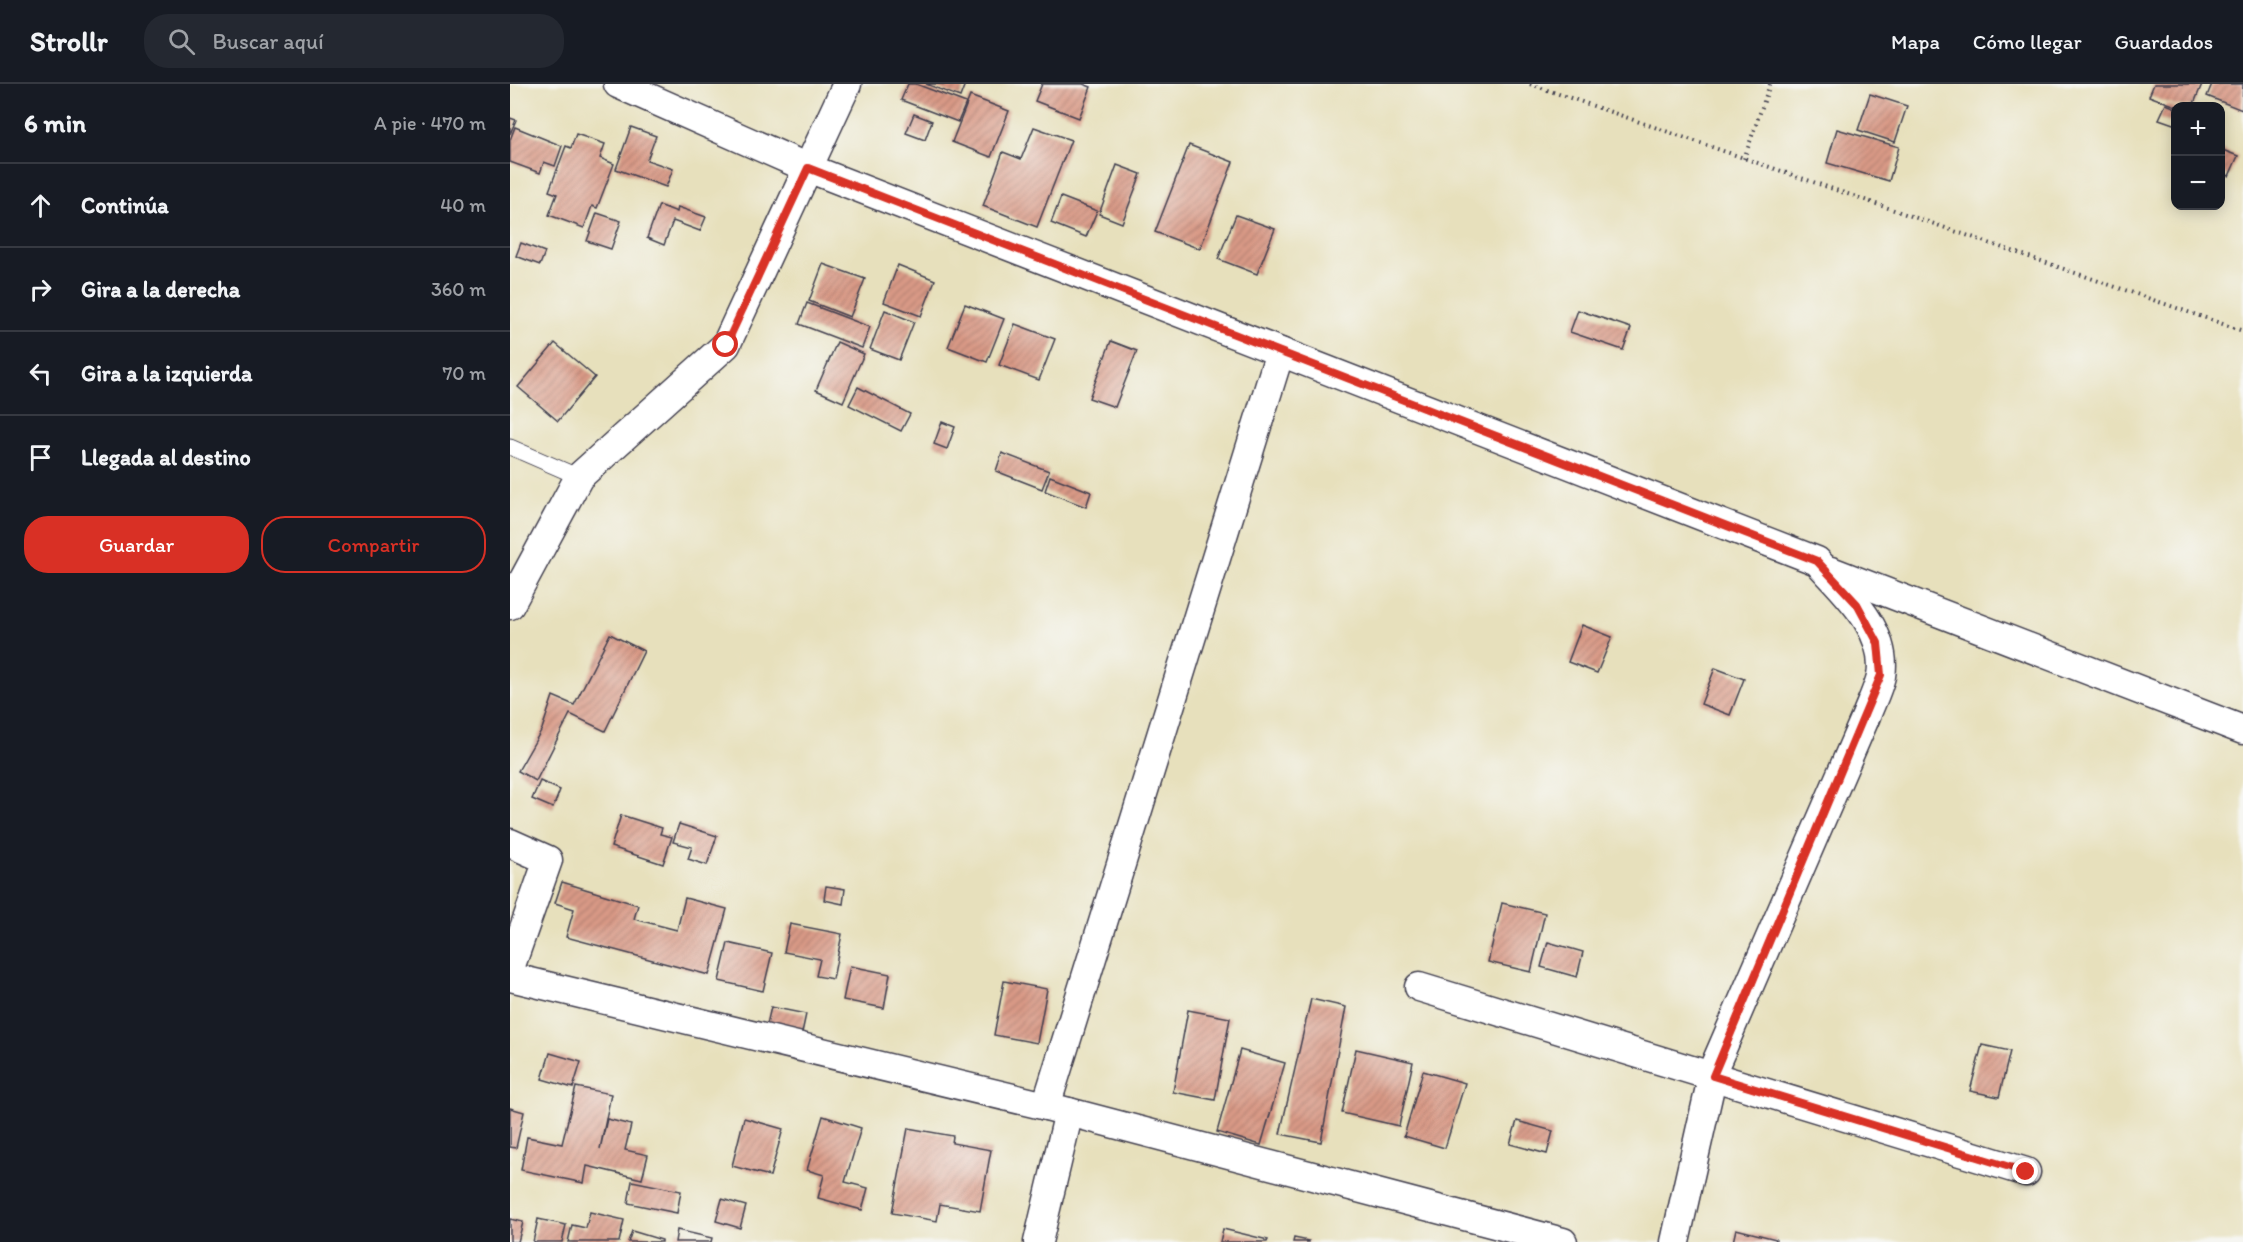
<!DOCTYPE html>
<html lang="es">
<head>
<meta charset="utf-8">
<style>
  body { margin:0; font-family:Itim,sans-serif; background:#242831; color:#f1f3f6 }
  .controls { position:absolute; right:18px; top:18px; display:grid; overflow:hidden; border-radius:12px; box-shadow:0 3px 15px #0003 }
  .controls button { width:54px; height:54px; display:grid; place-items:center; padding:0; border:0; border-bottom:2px solid #363941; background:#171b24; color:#f1f3f6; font:30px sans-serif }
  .stop { position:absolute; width:18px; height:18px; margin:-14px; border:4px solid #d93025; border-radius:50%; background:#fff }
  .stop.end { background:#d93025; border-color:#fff; box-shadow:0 2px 6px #0008 }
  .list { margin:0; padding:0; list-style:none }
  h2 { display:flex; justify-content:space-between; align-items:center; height:78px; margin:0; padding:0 24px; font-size:26px }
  h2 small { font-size:20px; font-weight:400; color:#9ea1a6 }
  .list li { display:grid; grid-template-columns:39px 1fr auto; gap:18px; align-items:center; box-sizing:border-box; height:84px; padding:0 24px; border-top:2px solid #363941 }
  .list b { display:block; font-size:22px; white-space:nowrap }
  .list em { font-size:20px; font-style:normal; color:#9ea1a6 }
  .actions { display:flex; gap:12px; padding:18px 24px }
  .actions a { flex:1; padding:14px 0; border:2px solid #d93025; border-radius:24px; text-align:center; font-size:21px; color:#d93025 }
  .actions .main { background:#d93025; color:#fff }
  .icon { flex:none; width:33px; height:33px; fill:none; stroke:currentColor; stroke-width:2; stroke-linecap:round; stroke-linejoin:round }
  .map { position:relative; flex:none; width:1733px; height:1158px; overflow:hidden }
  header { display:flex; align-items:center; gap:36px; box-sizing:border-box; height:84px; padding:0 30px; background:#171b24; border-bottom:2px solid #363941 }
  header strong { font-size:28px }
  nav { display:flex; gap:33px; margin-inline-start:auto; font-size:21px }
  .search { width:420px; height:54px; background:#242831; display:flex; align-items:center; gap:15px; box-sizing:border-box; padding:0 21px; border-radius:24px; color:#9ea1a6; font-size:22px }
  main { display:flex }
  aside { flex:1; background:#171b24 }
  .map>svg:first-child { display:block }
  .building { fill:url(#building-hatch) }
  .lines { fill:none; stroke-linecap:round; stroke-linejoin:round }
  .lane-casing { stroke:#403e4e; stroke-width:17 }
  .street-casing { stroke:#403e4e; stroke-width:31 }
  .path { stroke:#403e4e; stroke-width:4; stroke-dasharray:1.5 4.5; stroke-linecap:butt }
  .lane { stroke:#fff; stroke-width:15 }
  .street { stroke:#fff; stroke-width:28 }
  .route { stroke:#d93025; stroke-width:8 }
</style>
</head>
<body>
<header>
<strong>Strollr</strong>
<div class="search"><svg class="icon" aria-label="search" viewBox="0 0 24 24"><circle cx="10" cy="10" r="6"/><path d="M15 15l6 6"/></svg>Buscar aquí</div>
<nav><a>Mapa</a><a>Cómo llegar</a><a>Guardados</a></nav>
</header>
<main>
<aside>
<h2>6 min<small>A pie · 470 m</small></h2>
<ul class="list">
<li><svg class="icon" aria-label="ahead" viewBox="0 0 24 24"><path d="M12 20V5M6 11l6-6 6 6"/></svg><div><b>Continúa</b></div><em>40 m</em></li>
<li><svg class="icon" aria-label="right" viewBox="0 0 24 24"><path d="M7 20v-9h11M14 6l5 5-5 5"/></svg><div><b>Gira a la derecha</b></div><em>360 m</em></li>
<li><svg class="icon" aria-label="left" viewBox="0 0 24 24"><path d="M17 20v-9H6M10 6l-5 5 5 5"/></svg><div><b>Gira a la izquierda</b></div><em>70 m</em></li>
<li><svg class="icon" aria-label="arrive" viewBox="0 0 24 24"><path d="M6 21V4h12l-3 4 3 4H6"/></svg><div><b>Llegada al destino</b></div></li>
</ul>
<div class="actions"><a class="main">Guardar</a><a>Compartir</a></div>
</aside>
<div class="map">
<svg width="1733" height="1158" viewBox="0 0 1733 1158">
  <defs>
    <pattern id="building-hatch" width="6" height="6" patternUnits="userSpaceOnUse" patternTransform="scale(1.5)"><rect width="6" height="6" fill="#d99a86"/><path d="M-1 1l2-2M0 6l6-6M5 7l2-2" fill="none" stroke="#b07d6f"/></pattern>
  </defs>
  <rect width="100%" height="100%" fill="#f6f6f2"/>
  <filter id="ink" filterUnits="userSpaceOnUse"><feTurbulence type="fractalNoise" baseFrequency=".0167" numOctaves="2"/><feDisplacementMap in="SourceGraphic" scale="12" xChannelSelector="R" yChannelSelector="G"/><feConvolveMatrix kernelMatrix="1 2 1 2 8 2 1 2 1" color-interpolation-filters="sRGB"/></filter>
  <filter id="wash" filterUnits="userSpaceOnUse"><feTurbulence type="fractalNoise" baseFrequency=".008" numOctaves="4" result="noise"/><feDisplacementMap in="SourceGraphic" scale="24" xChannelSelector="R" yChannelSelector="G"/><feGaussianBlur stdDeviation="1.35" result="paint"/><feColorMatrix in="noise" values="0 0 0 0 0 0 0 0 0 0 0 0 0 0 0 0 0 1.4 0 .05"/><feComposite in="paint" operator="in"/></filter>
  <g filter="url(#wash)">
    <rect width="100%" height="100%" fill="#e7e0bc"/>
    <g id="blocks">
      <g class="building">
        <path d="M398 0H406L456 19 448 38 391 16Z"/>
        <path d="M416 0H455L450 13Z"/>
        <path d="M532 0H573L581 3 569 34 525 17Z"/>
        <path d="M1644 0H1692L1683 22H1666L1639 12Z"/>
        <path d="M1702 0H1733L1732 26 1697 12Z"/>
        <path d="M1360 10 1397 22 1385 58 1348 46Z"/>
        <path d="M460 12 499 27 481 73 442 58Z"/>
        <path d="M1656 20 1666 24V41L1649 35Z"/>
        <path d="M404 30 422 37 415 56 396 49Z"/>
        <path d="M0 34 6 36 0 50Z"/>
        <path d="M5 43 52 62 45 82 34 78 30 89 0 78V56Z"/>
        <path d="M121 43 146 52 137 76 163 85 156 103 106 85Z"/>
        <path d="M524 43 561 56 527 143 473 122 493 68 511 75Z"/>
        <path d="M1327 45 1389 63 1379 97 1317 79Z"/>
        <path d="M66 50 95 60 90 74 104 80 87 124 82 122 74 144 39 131 47 110 39 107 56 62 61 64Z"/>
        <path d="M679 61 723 78 690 165 645 148Z"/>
        <path d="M1710 65 1728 72 1719 92 1710 89Z"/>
        <path d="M607 81 631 90 612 139 589 130Z"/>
        <path d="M551 113 587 127 576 153 541 139Z"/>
        <path d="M149 121 167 128 168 123 196 133 190 147 163 137 154 161 137 154Z"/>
        <path d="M87 129 111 137 101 165 77 157Z"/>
        <path d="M726 131 765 145 747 190 708 175Z"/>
        <path d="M11 159 35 168 30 181 6 172Z"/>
        <path d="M313 180 355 195 340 233 299 217Z"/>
        <path d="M388 181 425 196 411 232 374 218Z"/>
        <path d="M297 219 360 243 352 264 289 240Z"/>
        <path d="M455 220 494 235 477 278 438 263Z"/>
        <path d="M375 226 404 238 389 276 360 265Z"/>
        <path d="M1068 226 1121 244 1113 266 1060 248Z"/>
        <path d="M505 240 545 255 529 296 489 281Z"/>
        <path d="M601 257 627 267 605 323 579 314Z"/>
        <path d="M327 258 354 270 333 318 306 306Z"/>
        <path d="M45 259 85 293 48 337 8 303Z"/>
        <path d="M348 303 400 330 391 347 339 321Z"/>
        <path d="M432 338 445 343 437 365 424 360Z"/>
        <path d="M492 369 539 387 532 405 486 387Z"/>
        <path d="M540 392 581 408 576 423 535 407Z"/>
        <path d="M1072 541 1102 553 1087 589 1058 578Z"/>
        <path d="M100 550 134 567 95 647 60 630 26 697 8 687 32 645 43 612 64 621Z"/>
        <path d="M1205 584 1234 595 1220 631 1191 620Z"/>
        <path d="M30 697 50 706 43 724 22 715Z"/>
        <path d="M111 731 152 744 150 750 162 753 153 780 101 763Z"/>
        <path d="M169 740 207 752 197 781 178 775 182 763 163 758Z"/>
        <path d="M52 798 128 821 124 835 167 846 175 814 217 825 199 891 56 853 64 825 45 819Z"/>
        <path d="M316 802 335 805 333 820 314 816Z"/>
        <path d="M992 819 1035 829 1021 888 978 878Z"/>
        <path d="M280 840 332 850 323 895 306 892 310 875 274 868Z"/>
        <path d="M1038 858 1073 868 1067 893 1031 883Z"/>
        <path d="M218 859 262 869 253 907 209 897Z"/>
        <path d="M340 882 380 890 374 924 333 916Z"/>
        <path d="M494 897 537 905 527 959 484 951Z"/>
        <path d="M801 915 836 923 811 1058 770 1050Z"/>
        <path d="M261 923 296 930 290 958 255 949Z"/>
        <path d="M678 926 720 934 705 1016 663 1008Z"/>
        <path d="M1472 961 1500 967 1489 1013 1460 1007Z"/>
        <path d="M846 965 903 978 889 1042 832 1029Z"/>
        <path d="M730 966 775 979 751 1061 707 1048Z"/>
        <path d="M40 969 71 978 63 1004 32 995Z"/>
        <path d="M913 987 955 999 935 1064 894 1052Z"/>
        <path d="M66 1003 101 1010 90 1065 97 1035 121 1041 115 1066 138 1071 132 1095 77 1082 74 1099 11 1086 17 1053 52 1060Z"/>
        <path d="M0 1024 14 1028 6 1064 0 1063Z"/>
        <path d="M313 1032 351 1044 335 1098 358 1104 352 1126 308 1114 314 1091 297 1086Z"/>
        <path d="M234 1034 273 1045 260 1092 222 1082Z"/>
        <path d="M1007 1037 1043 1047 1037 1070 1000 1060Z"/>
        <path d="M398 1044 443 1052 442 1059 481 1066 470 1127 430 1120 427 1137 382 1129Z"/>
        <path d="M122 1097 171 1107 167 1129 118 1119Z"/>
        <path d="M212 1115 236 1122 230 1144 206 1137Z"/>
        <path d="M80 1128 114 1136 109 1158H58L62 1141 76 1144Z"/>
        <path d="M0 1135 13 1138 8 1158H0Z"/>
        <path d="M28 1135 56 1141 52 1158H23Z"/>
        <path d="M713 1145 758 1156 757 1158H710Z"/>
        <path d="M1226 1145 1266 1155 1265 1158H1223Z"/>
        <path d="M167 1146 202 1154 201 1158H165Z"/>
        <path d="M122 1147 152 1156V1158H118Z"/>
        <path d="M784 1154 799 1157V1158H783Z"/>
      </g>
    </g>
  </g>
  <g filter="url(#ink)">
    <use href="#blocks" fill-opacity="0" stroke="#403e4e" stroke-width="1.5"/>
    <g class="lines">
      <g class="lane-casing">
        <path id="lane" d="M0 363 69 393"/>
      </g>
      <g class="street-casing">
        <g id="street">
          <path d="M108 0 298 84 1307 477C1334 507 1379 546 1371 592 1368 605 1361 619 1356 632L1205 981 1165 1158"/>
          <path d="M1321 487 1733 646"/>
          <path d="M0 521 69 393 216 261 337 0"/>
          <path d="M0 759 38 776 0 884"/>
          <path d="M0 893 536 1022 1053 1158"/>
          <path d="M909 903 1516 1088"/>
          <path d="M536 1022 770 268"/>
          <path d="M528 1158 559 1028"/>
        </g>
      </g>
      <g class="path">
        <path d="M1020 0 1733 247"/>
        <path d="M1234 75 1260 0"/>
      </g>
      <use href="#lane" class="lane"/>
      <use href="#street" class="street"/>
    </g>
  </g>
  <g class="lines" filter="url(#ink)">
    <path class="route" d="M216 261 298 84 1307 477 1347 520 1368 559 1371 591 1203 992 1516 1088"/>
  </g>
</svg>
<div class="controls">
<button>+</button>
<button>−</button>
</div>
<div class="stop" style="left:216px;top:261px"></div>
<div class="stop end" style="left:1516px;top:1088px"></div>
</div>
</main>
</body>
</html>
